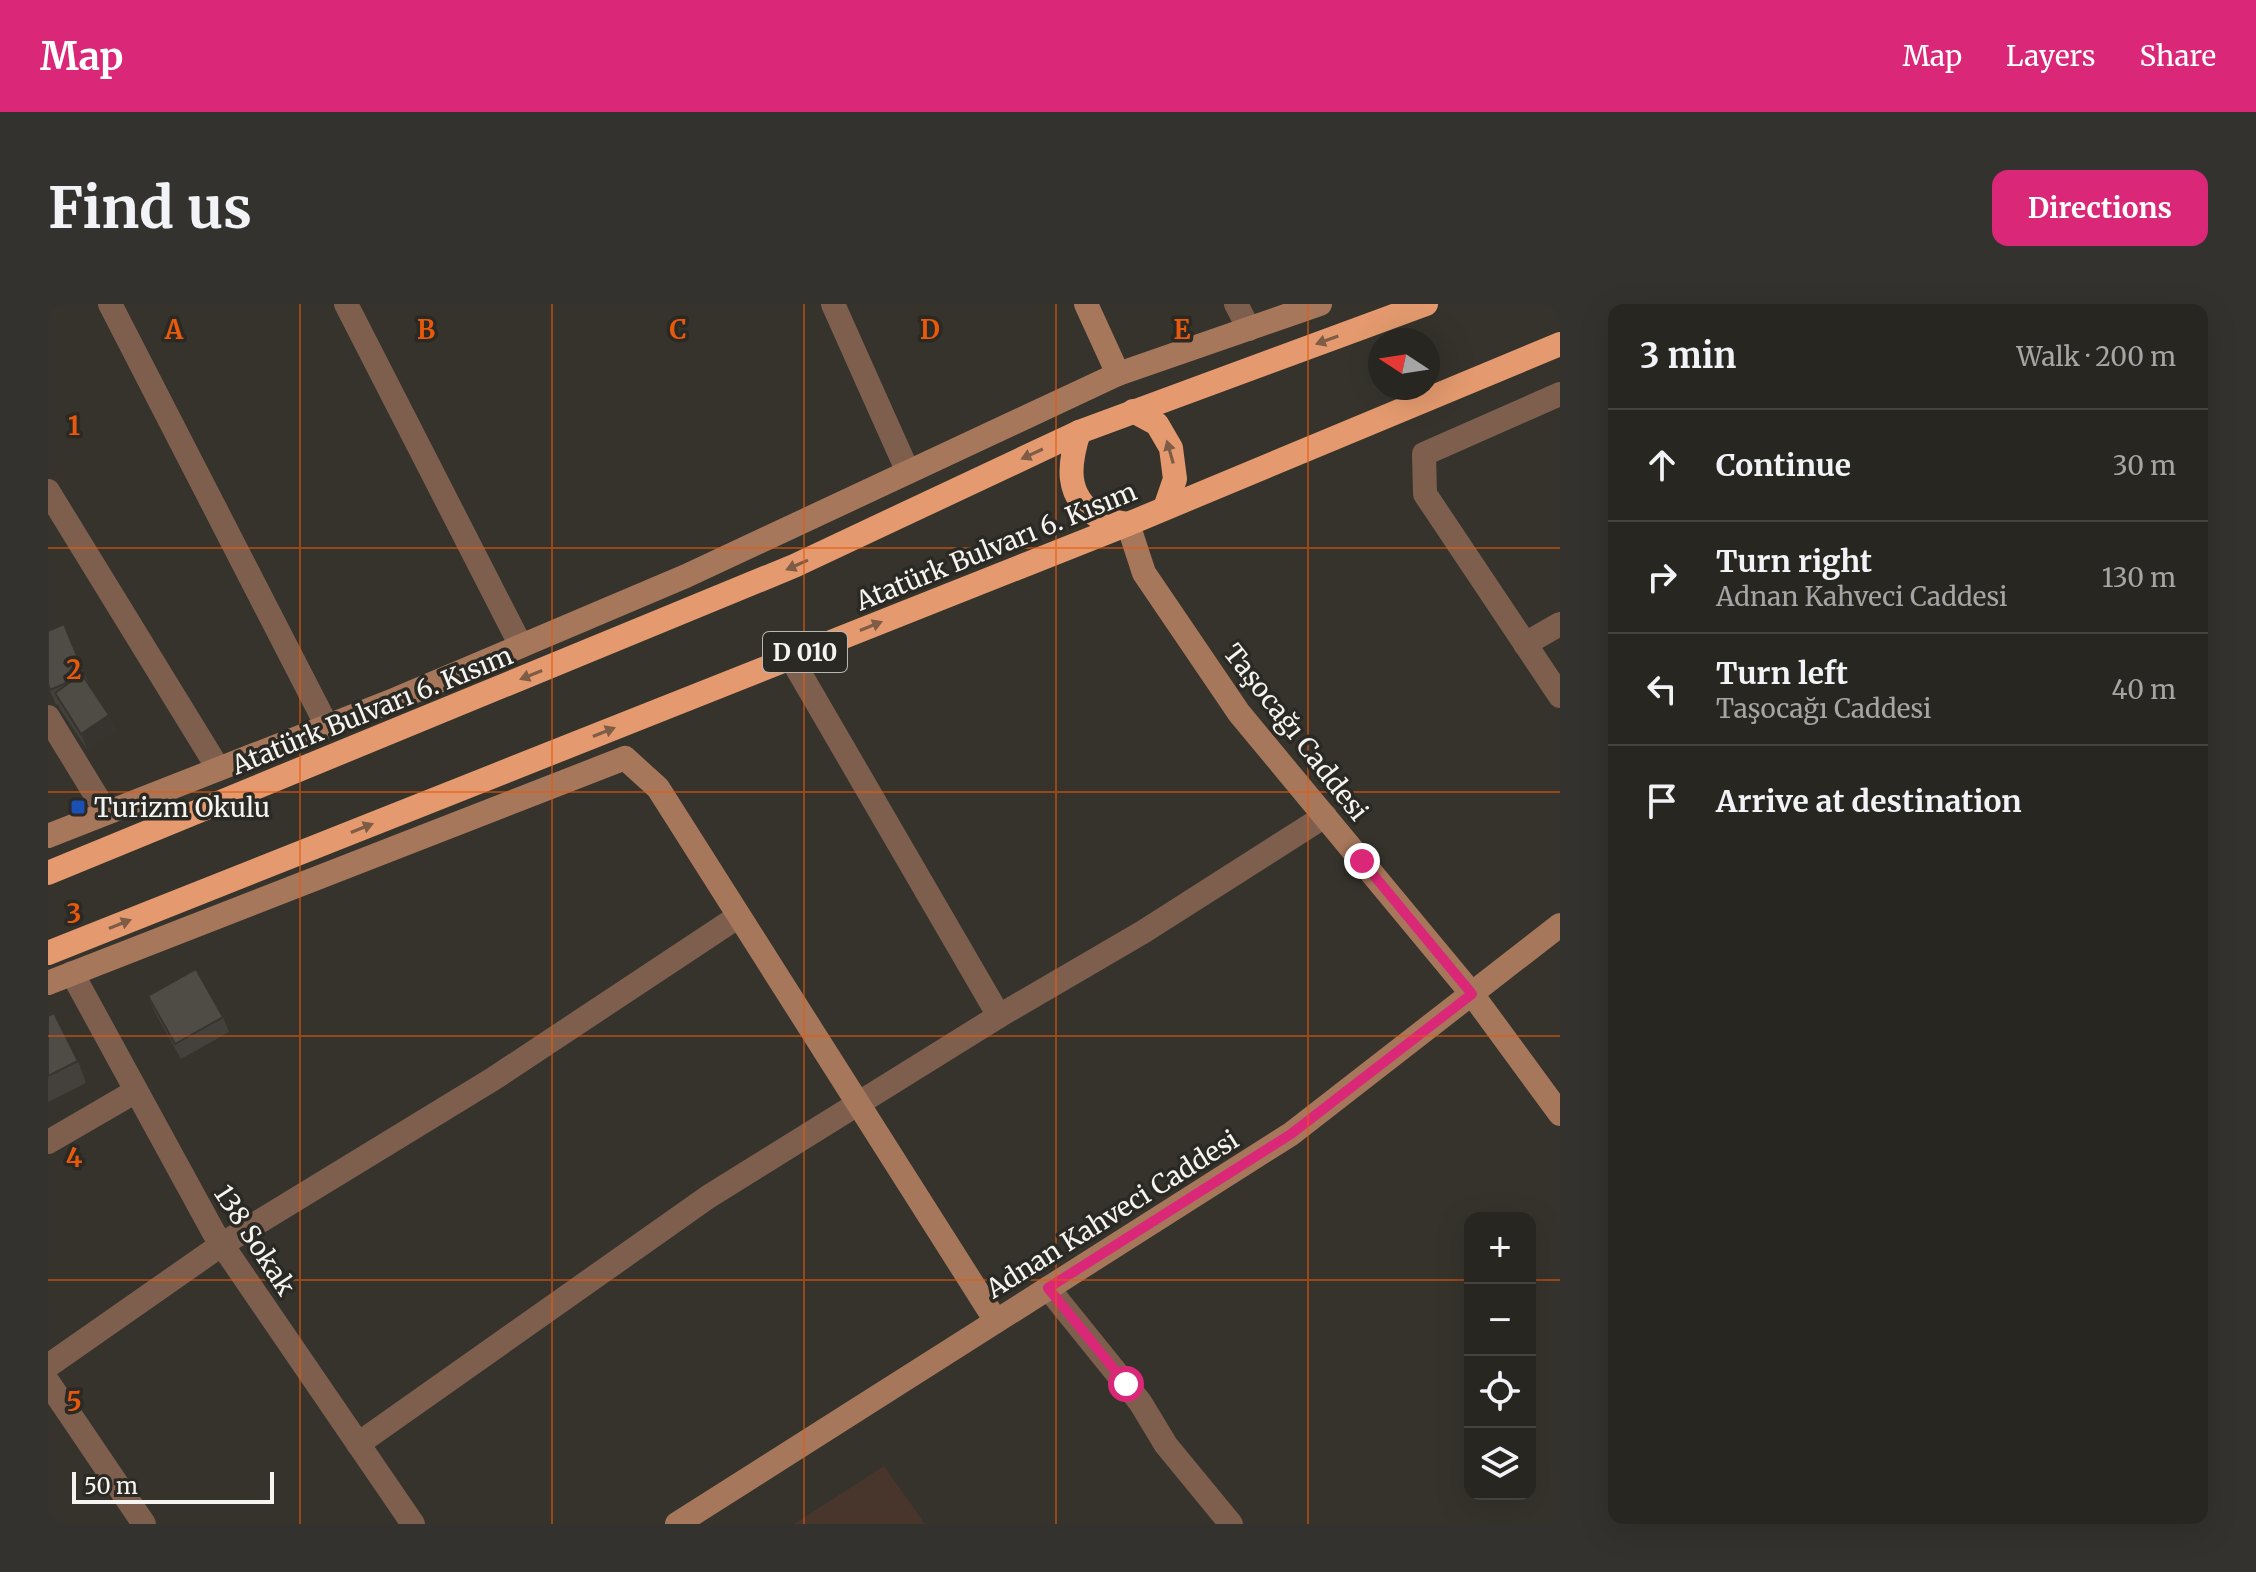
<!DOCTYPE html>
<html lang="en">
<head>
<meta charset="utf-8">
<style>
  body { margin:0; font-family:Merriweather,serif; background:#34322e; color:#f1f3f6 }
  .controls { position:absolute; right:24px; bottom:24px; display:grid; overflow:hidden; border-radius:16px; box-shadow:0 8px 32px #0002 }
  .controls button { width:72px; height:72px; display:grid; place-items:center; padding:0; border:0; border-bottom:2px solid #44433f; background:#282621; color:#f1f3f6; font:40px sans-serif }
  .compass { position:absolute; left:1320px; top:24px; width:72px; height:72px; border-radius:50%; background:#282621; box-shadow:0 8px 32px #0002; rotate:282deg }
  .scale { position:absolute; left:24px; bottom:20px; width:202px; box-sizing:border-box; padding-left:8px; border:4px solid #f6f4f0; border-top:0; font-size:22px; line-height:28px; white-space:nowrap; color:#f6f4f0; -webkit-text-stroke:6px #2b2923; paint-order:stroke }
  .stop { position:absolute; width:24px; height:24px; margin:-18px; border:6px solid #db2777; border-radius:50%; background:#fff }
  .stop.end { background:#db2777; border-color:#fff; box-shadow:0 2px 8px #0008 }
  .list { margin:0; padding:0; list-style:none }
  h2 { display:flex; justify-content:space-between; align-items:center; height:104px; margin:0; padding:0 32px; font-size:34px }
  h2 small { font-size:26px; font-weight:400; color:#a5a5a5 }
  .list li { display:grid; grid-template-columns:52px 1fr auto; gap:24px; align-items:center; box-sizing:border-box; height:112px; padding:0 32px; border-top:2px solid #44433f }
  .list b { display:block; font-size:30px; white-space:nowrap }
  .list p { margin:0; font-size:26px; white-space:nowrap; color:#a5a5a5 }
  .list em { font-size:26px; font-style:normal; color:#a5a5a5 }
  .icon { flex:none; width:44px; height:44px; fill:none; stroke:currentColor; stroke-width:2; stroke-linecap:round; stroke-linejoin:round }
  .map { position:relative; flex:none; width:1512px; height:1220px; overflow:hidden; border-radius:16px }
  header { display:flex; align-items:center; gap:48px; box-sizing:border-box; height:112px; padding:0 40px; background:#db2777; color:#fff }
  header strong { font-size:38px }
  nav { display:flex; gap:44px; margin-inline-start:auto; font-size:28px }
  .intro { display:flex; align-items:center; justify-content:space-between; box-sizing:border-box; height:192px; padding:0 48px }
  h1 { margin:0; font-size:56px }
  .button { padding:20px 36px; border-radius:16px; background:#db2777; color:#fff; font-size:28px; font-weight:700 }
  main { display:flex; gap:48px; padding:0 48px }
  aside { flex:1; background:#282621; border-radius:16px; box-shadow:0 8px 32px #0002 }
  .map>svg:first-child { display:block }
  .education { fill:#48362d }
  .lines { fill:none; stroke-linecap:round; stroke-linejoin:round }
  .street { stroke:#7e5f4e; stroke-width:24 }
  .secondary { stroke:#a7775b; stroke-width:24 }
  .highway { stroke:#e49a6e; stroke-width:24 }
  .wall { fill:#44403b }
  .shaded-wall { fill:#373430 }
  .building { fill:#4f4b45; stroke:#373430; stroke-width:2 }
  .oneway { fill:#7e5c45 }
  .route { stroke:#db2777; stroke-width:10 }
  .grid { fill:none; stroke:#e8590c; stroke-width:2; stroke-opacity:0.55 }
  .transit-dot { fill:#1a4fb4; stroke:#2b2923; stroke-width:3 }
  .labels { text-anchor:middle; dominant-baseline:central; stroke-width:7; stroke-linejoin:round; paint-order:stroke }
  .shield { fill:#2b2923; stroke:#b9b7b2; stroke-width:2 }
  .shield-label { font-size:24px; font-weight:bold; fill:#f6f4f0 }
  .street-label { font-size:26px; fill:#f6f4f0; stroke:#2b2923 }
  .poi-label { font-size:26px; fill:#f6f4f0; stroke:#2b2923; text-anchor:start }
  .grid-label { font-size:26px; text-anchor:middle; font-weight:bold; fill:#e8590c; stroke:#2b2923; stroke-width:7; stroke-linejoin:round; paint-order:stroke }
</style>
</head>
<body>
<header>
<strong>Map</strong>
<nav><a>Map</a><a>Layers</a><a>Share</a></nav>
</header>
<div class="intro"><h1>Find us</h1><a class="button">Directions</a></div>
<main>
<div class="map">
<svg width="1512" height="1220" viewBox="0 0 1512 1220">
  <rect width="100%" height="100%" fill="#35332c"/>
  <path class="education" d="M836 1162 877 1220H746Z"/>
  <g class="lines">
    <g class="street">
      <path d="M62 0 279 422"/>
      <path d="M298 0 473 342"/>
      <path d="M785 0 860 168"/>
      <path d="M1188 0 1201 25"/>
      <path d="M1512 90 1376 150 1377 190 1512 392"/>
      <path d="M0 187 170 464"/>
      <path d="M1477 340 1512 320"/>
      <path d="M743 354 951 712"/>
      <path d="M0 413 58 508"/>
      <path d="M24 669 166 929 365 1220"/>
      <path d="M0 838 88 787"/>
      <path d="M1000 984 1092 1098 1118 1141 1183 1220"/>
      <path d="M0 1062 173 941 445 775 691 612"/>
      <path d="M0 1078 96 1220"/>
      <path d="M310 1140 660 893 951 712 1095 628 1277 512"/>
    </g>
    <g class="secondary">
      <path d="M1038 0 1070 70"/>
      <path d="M1080 220 1096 269 1191 409 1424 690 1512 810"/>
      <path d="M0 532 341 398 638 272 1070 70 1272 0"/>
      <path d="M0 679 577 454 610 484 948 1017"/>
      <path d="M629 1220 1243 830 1512 621"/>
    </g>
    <g class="highway">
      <path d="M1085 107 1109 120 1123 144 1127 175 1117 204"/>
      <path d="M1031 128C1021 159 1016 192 1049 212 1058 217 1070 218 1080 220"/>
      <path d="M0 569 746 262 1031 128 1378 0"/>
      <path d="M0 649 1080 220 1512 40"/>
    </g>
  </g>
  <g class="wall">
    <path d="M0 327 37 371 41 380 61 411 67 427 39 445 12 405 10 400 8 401 0 382Z"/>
    <path d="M100 692 175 713 181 728 133 755 106 707Z"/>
    <path d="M0 712 30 757 38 779 0 798Z"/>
  </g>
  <path class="shaded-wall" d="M61 411 67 427 39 445 33 430Z"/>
  <g class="building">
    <path d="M16 320 37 371 35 372 61 411 33 430 7 389 25 376 2 386 0 380V327Z"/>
    <path d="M148 665 175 713 127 740 100 692Z"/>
    <path d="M6 709 30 757 0 772V712Z"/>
  </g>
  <defs><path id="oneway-solid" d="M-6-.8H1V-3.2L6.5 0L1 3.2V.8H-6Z" transform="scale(2)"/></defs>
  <g class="oneway">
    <use href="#oneway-solid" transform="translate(1279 36) rotate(160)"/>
    <use href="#oneway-solid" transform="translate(1122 148) rotate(-106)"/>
    <use href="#oneway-solid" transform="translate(984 150) rotate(155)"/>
    <use href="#oneway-solid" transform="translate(749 261) rotate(156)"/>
    <use href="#oneway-solid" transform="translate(823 322) rotate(-22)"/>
    <use href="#oneway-solid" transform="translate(483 371) rotate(158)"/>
    <use href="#oneway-solid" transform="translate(556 428) rotate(-22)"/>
    <use href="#oneway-solid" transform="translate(314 524) rotate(-22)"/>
    <use href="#oneway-solid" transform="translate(72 620) rotate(-22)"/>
  </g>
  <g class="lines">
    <path class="route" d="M1078 1080 1000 984 1243 830 1424 690 1314 557"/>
  </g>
  <path class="grid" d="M252 0V1220M504 0V1220M756 0V1220M1008 0V1220M1260 0V1220M0 244H1512M0 488H1512M0 732H1512M0 976H1422M1482 976H1512"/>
  <rect class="transit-dot" x="22" y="495" width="16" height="16" rx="4"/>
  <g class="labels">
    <rect class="shield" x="715" y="328" width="84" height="40" rx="6"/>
    <g class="shield-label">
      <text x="757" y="348">D 010</text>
    </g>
    <g class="street-label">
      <text transform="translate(948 242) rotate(-22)">Atatürk Bulvarı 6. Kısım</text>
      <text transform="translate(324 406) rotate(-22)">Atatürk Bulvarı 6. Kısım</text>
      <text transform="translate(1248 428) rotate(52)">Taşocağı Caddesi</text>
      <text transform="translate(1064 910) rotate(-32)">Adnan Kahveci Caddesi</text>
      <text transform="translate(207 936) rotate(57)">138 Sokak</text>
    </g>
    <g class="poi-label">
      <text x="46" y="503">Turizm Okulu</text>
    </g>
  </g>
  <g class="grid-label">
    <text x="126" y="35">A</text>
    <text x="378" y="35">B</text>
    <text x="630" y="35">C</text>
    <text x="882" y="35">D</text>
    <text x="1134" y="35">E</text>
    <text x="26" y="131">1</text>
    <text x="26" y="375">2</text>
    <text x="26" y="619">3</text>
    <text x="26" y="863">4</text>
    <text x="26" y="1107">5</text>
  </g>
</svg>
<div class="controls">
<button>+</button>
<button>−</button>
<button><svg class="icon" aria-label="locate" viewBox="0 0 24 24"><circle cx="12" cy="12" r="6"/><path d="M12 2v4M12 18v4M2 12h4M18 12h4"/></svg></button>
<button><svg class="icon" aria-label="layers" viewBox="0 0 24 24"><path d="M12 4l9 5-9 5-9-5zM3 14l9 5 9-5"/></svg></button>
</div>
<svg class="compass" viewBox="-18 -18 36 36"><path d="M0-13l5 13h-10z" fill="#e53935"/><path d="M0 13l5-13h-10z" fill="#a5a5a5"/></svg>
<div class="scale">50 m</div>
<div class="stop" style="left:1078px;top:1080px"></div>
<div class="stop end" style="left:1314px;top:557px"></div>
</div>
<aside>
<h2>3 min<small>Walk · 200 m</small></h2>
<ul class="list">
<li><svg class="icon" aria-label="ahead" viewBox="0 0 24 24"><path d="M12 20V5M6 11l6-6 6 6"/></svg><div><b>Continue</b></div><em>30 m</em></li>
<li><svg class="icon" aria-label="right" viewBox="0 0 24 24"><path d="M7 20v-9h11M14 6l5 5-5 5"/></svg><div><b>Turn right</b><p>Adnan Kahveci Caddesi</p></div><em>130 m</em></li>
<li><svg class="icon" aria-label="left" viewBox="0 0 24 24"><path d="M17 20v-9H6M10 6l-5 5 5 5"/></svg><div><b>Turn left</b><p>Taşocağı Caddesi</p></div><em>40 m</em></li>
<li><svg class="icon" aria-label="arrive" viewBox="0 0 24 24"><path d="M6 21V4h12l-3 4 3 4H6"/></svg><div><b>Arrive at destination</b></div></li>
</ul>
</aside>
</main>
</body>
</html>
